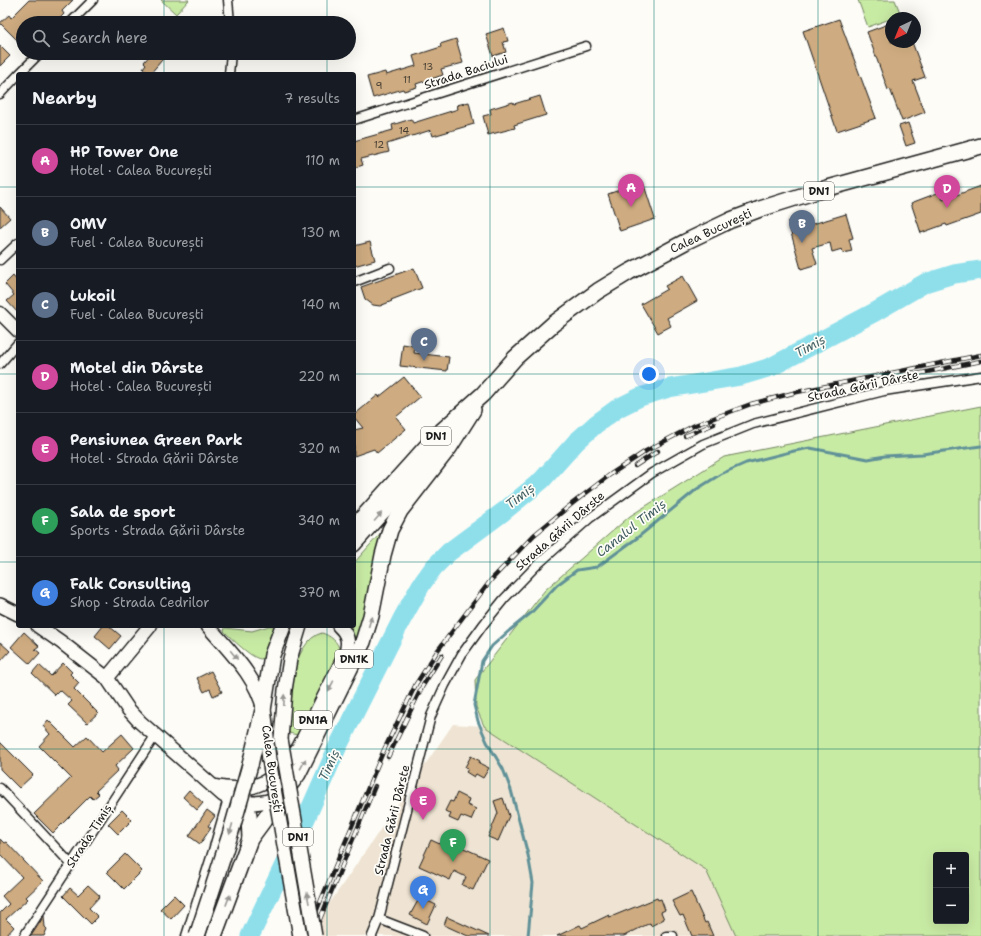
<!DOCTYPE html>
<html lang="en">
<head>
<meta charset="utf-8">
<style>
  body { margin:0; font-family:"Shantell Sans",sans-serif; background:#242831; color:#f1f3f6 }
  .controls { position:absolute; right:12px; bottom:12px; display:grid; overflow:hidden; border-radius:4px; box-shadow:0 4px 16px #0002 }
  .controls button { width:36px; height:36px; display:grid; place-items:center; padding:0; border:0; border-bottom:1px solid #363941; background:#171b24; color:#f1f3f6; font:20px sans-serif }
  .compass { position:absolute; left:885px; top:12px; width:36px; height:36px; border-radius:50%; background:#171b24; box-shadow:0 4px 16px #0002; rotate:223deg }
  .you { position:absolute; left:649px; top:374px; width:14px; height:14px; margin:-10px; border:3px solid #fff; border-radius:50%; background:#1a73e8; box-shadow:0 0 0 6px #1a73e833 }
  .badge { display:grid; place-items:center; width:26px; height:26px; border-radius:50%; background:#d93025; color:#fff; font-size:13px; font-weight:700 }
  .pin { position:absolute; translate:-50% -33px; filter:drop-shadow(0 1px 2px #0008) }
  .pin::after { content:''; position:absolute; top:21px; width:14px; height:12px; background:inherit; clip-path:polygon(0 0,100% 0,50% 100%) }
  .list { margin:0; padding:0; list-style:none }
  h2 { display:flex; justify-content:space-between; align-items:center; height:52px; margin:0; padding:0 16px; font-size:17px }
  h2 small { font-size:13px; font-weight:400; color:#9ea1a6 }
  .list li { display:grid; grid-template-columns:26px 1fr auto; gap:12px; align-items:center; box-sizing:border-box; height:72px; padding:0 16px; border-top:1px solid #363941 }
  .list b { display:block; font-size:15px; white-space:nowrap }
  .list p { margin:0; font-size:13px; white-space:nowrap; color:#9ea1a6 }
  .list em { font-size:13px; font-style:normal; color:#9ea1a6 }
  .icon { flex:none; width:22px; height:22px; fill:none; stroke:currentColor; stroke-width:2; stroke-linecap:round; stroke-linejoin:round }
  .map { position:relative; flex:none; width:981px; height:936px; overflow:hidden }
  .search { position:absolute; background:#171b24; box-shadow:0 4px 16px #0002; left:16px; top:16px; width:340px; height:44px; display:flex; align-items:center; gap:10px; box-sizing:border-box; padding:0 14px; border-radius:22px; color:#9ea1a6; font-size:15px }
  .panel { position:absolute; background:#171b24; box-shadow:0 4px 16px #0002; left:16px; top:72px; width:340px; height:556px; border-radius:4px }
  .map>svg:first-child { display:block }
  .built { fill:#efe4d3 }
  .green { fill:#c8eba4; stroke:#728460; fill-rule:evenodd }
  .lines { fill:none; stroke-linecap:round; stroke-linejoin:round }
  .stream { stroke:#619198; stroke-width:3 }
  .river { stroke:#8fdfeb; stroke-width:19 }
  .building { fill:#ceab80; stroke:#1c1c1c }
  .street-casing { stroke:#1c1c1c; stroke-width:11 }
  .secondary-casing { stroke:#1c1c1c; stroke-width:15 }
  .primary-casing { stroke:#1c1c1c; stroke-width:16 }
  .highway-casing { stroke:#1c1c1c; stroke-width:18 }
  .street { stroke:#fdfcf7; stroke-width:8 }
  .secondary { stroke:#fdfcf7; stroke-width:12 }
  .primary { stroke:#fdfcf7; stroke-width:13 }
  .highway { stroke:#fdfcf7; stroke-width:15 }
  .rail-casing { stroke:#1c1c1c; stroke-width:4.5 }
  .rail { stroke:#fdfcf7; stroke-width:3; stroke-dasharray:9; stroke-linecap:butt }
  .primary-bridge-casing { stroke:#1c1c1c; stroke-width:16; stroke-linecap:butt }
  .highway-bridge-casing { stroke:#1c1c1c; stroke-width:18; stroke-linecap:butt }
  .primary-bridge { stroke:#fdfcf7; stroke-width:13 }
  .highway-bridge { stroke:#fdfcf7; stroke-width:15 }
  .oneway { fill:#989794 }
  .grid { fill:none; stroke:#0f766e; stroke-width:1; stroke-opacity:0.55 }
  .labels { text-anchor:middle; dominant-baseline:central; stroke-width:3.5; stroke-linejoin:round; paint-order:stroke }
  .number-label { font-size:10px; fill:#484035 }
  .shield { fill:#fdfcf7; stroke:#605f5e; stroke-width:1 }
  .shield-label { font-size:11px; font-weight:bold; fill:#1c1c1c }
  .street-label { font-size:12px; fill:#1c1c1c; stroke:#fdfcf7 }
  .water-label { font-size:13px; font-style:italic; fill:#446064; stroke:#fdfcf7 }
</style>
</head>
<body>
<div class="map">
<svg width="981" height="936" viewBox="0 0 981 936">
  <rect width="100%" height="100%" fill="#fdfcf7"/>
  <filter id="ink" filterUnits="userSpaceOnUse"><feTurbulence type="fractalNoise" baseFrequency=".025" numOctaves="2"/><feDisplacementMap in="SourceGraphic" scale="8" xChannelSelector="R" yChannelSelector="G"/><feConvolveMatrix kernelMatrix="1 2 1 2 8 2 1 2 1" color-interpolation-filters="sRGB"/></filter>
  <g filter="url(#ink)">
    <path class="built" d="M453 724 484 726 706 870 736 936H307Z"/>
    <g class="green">
      <path d="M161 0H189L176 14Z"/>
      <path d="M858 0H895L901 15 868 27Z"/>
      <path d="M981 406V936H736L706 870 484 726 476 707 475 680 545 590 630 516 724 457ZM936 855H966V921H936Z"/>
      <path d="M386 527 369 602 355 643 352 636 342 626H354V563Z"/>
      <path d="M269 626H275L265 656 261 659C252 659 231 638 224 631L225 628 252 631Z"/>
      <path d="M322 633C329 635 339 642 339 650 339 653 337 657 336 660L299 733 297 735 289 733C285 707 292 640 322 633Z"/>
    </g>
    <g class="lines">
      <path class="stream" d="M528 936 533 883 528 855 511 790 503 769 487 742 478 721 474 705 482 661 492 646 510 630 531 613 557 585 577 570 597 567 637 538 697 489 721 474 746 463 794 451 810 448 868 459 885 456 922 454 981 446"/>
      <path class="river" d="M250 936 304 823 338 746 402 619 421 585 434 567 449 552 503 512 542 480 576 442 596 424 618 408 640 397 669 388 741 376 771 367 875 312 925 283 954 274 981 270"/>
    </g>
    <g class="building">
      <path d="M29 0H73L62 11 64 14 55 23H36L31 18 26 23H23V46L0 23 9 15 11 18Z"/>
      <path d="M839 19 876 118 837 131 803 31Z"/>
      <path d="M891 23V42H912L925 77 913 81 925 112 902 121 890 89 888 90 867 32Z"/>
      <path d="M504 28 508 41 503 42 506 52 493 56 486 34Z"/>
      <path d="M456 39 463 63 441 69 443 75 416 84 417 87 404 91 403 89 373 98 367 77 385 72 386 75 416 66 413 56 441 47 440 44Z"/>
      <path d="M0 46 10 56 0 66Z"/>
      <path d="M152 53H168L150 74 143 68 146 64 144 62Z"/>
      <path d="M540 96 546 115 514 125 515 128 488 135 483 116 491 114 490 109 513 102 514 104Z"/>
      <path d="M469 102 474 124 433 136 431 130 387 144 389 152 361 159 363 165 354 168V141L393 130 392 125 411 119 413 123 458 109 457 105Z"/>
      <path d="M908 123 915 143 906 146 899 126Z"/>
      <path d="M643 182 655 219 620 231 608 194Z"/>
      <path d="M981 186V214L947 226 946 224 921 233 911 203 940 192 943 200Z"/>
      <path d="M0 207 10 218 0 227Z"/>
      <path d="M846 214 853 238 849 239 852 251 843 253 842 249 832 252 830 243 812 248 817 264 801 269 788 222 804 218 806 226Z"/>
      <path d="M370 242 375 260 354 266V246Z"/>
      <path d="M414 268 422 288 391 300 392 301 380 306 373 305 365 299 361 287Z"/>
      <path d="M13 276 18 282V313L7 301 14 295 5 284Z"/>
      <path d="M683 276 697 301 667 318 671 326 658 333 641 304 667 289 665 286Z"/>
      <path d="M403 344 415 346 414 353 449 357 447 371 400 366Z"/>
      <path d="M404 377 420 397 396 417 406 429 377 453 374 449 354 456V430L363 428 354 417V415L378 395 379 397Z"/>
      <path d="M103 626H109L121 636 110 649 95 636Z"/>
      <path d="M24 632 39 646 35 649 40 653 30 664 11 647Z"/>
      <path d="M0 642 10 651 0 662Z"/>
      <path d="M63 663 72 672 70 674 79 683 74 689 98 713 87 723 68 705 72 701 60 690 55 695 32 673 39 665 51 676Z"/>
      <path d="M211 671 222 692 213 696 210 689 204 692 197 678Z"/>
      <path d="M48 720 75 747 87 736 102 752 122 734 134 748 115 766 118 770 96 791 99 794 93 799 90 796 53 833 34 814 71 778 39 746 50 734 43 726Z"/>
      <path d="M0 742 33 775 19 788 0 769Z"/>
      <path d="M471 756 480 761 479 763 489 768 483 778 476 774 474 777 466 772 468 769 465 767Z"/>
      <path d="M189 790 203 803 197 810 183 797Z"/>
      <path d="M457 793 469 799 467 805 476 809 471 820 461 816 458 822 449 818 451 814 445 811 450 801 453 802Z"/>
      <path d="M503 798 509 816 498 841 488 837 498 813 494 801Z"/>
      <path d="M122 810 132 820 118 834 108 824Z"/>
      <path d="M207 810 215 816 208 826 211 828 200 844 189 836Z"/>
      <path d="M0 839 4 843 6 842 43 881 26 897 28 899 6 919 14 927 6 936H0V913L9 904 2 896 22 877 0 854Z"/>
      <path d="M431 840 444 846 446 840 488 859 473 890 462 885 466 877 454 871 450 880 419 866Z"/>
      <path d="M125 854 142 871 124 889 107 872Z"/>
      <path d="M88 885 100 896 89 908 98 917 91 924 63 896 70 888 78 895Z"/>
      <path d="M691 892 705 923 707 922 713 936H692L683 915 680 916 672 901Z"/>
      <path d="M174 895 184 905 171 919 160 909Z"/>
      <path d="M420 897 436 905 427 924 410 915Z"/>
      <path d="M657 898 658 900 661 899 665 910 661 912 664 919 651 926 650 923 624 936H557L580 925 582 928 609 915V917L613 916Z"/>
      <path d="M44 916 45 927 47 929 44 936H31Z"/>
      <path d="M447 917 489 936H468L444 925Z"/>
    </g>
    <g class="lines">
      <g class="street-casing">
        <g id="street">
          <path d="M228 0 230 23"/>
          <path d="M70 23 93 0"/>
          <path d="M19 74 40 53"/>
          <path d="M229 74 231 53"/>
          <path d="M0 94 18 75"/>
          <path d="M354 120 586 46"/>
          <path d="M0 260 18 243"/>
          <path d="M354 282 390 268"/>
          <path d="M0 364 18 343"/>
          <path d="M0 788 71 864"/>
          <path d="M379 919 423 936"/>
          <path d="M24 936 155 736"/>
          <path d="M186 936 212 854 227 802 223 795"/>
          <path d="M372 936 379 919 431 716 445 685 462 654 483 625 504 599 536 566 590 518 652 473 703 444 753 424 884 391 981 376"/>
          <path d="M666 936H673"/>
        </g>
      </g>
      <g class="secondary-casing">
        <path id="secondary" d="M0 313 18 331"/>
      </g>
      <g class="primary-casing">
        <g id="primary">
          <path d="M354 545 403 490 460 421"/>
          <path d="M0 605 18 614"/>
          <path d="M38 626 61 642 107 678 128 709 140 722 223 795C241 807 262 804 281 797"/>
          <path d="M208 626C230 652 256 676 264 710 267 726 267 744 269 760"/>
          <path d="M107 678 150 626"/>
          <path d="M281 739 285 690 290 659 300 626"/>
          <path d="M213 786C255 795 276 781 299 747L346 653C349 642 348 634 339 626"/>
        </g>
      </g>
      <g class="highway-casing">
        <g id="highway">
          <path d="M354 527 436 436 483 394 515 358 553 324 598 291 629 272 685 242 731 220 760 209 817 191 981 146"/>
          <path d="M250 765 263 710 272 655 283 626"/>
          <path d="M242 789 249 815 250 839"/>
          <path d="M214 936 250 839 298 774 363 642 371 616 383 555 390 530 400 511 449 448 473 410"/>
        </g>
      </g>
      <use href="#street" class="street"/>
      <use href="#secondary" class="secondary"/>
      <use href="#primary" class="primary"/>
      <use href="#highway" class="highway"/>
      <g class="rail-casing">
        <g id="rail">
          <path d="M917 374 981 361"/>
          <path d="M685 436 714 424"/>
          <path d="M635 466 658 451"/>
          <path d="M388 757 422 687 442 655"/>
          <path d="M306 936 383 752 416 684 438 650 491 580 534 535 573 503 611 474 646 451 695 425 751 404 797 392 981 355"/>
          <path d="M313 936 375 786"/>
        </g>
      </g>
      <use href="#rail" class="rail"/>
      <g class="primary-bridge-casing">
        <g id="primary-bridge">
          <path d="M281 739 315 936"/>
          <path d="M269 760 300 936"/>
        </g>
      </g>
      <g class="highway-bridge-casing">
        <path id="highway-bridge" d="M197 936 230 835 250 765"/>
      </g>
      <use href="#primary-bridge" class="primary-bridge"/>
      <use href="#highway-bridge" class="highway-bridge"/>
    </g>
    <defs><path id="oneway-solid" d="M-6-.8H1V-3.2L6.5 0L1 3.2V.8H-6Z"/></defs>
    <g class="oneway">
      <use href="#oneway-solid" transform="translate(378 517) rotate(-49)"/>
      <use href="#oneway-solid" transform="translate(370 622) rotate(-74)"/>
      <use href="#oneway-solid" transform="translate(234 655) rotate(51)"/>
      <use href="#oneway-solid" transform="translate(331 686) rotate(117)"/>
      <use href="#oneway-solid" transform="translate(284 700) rotate(-88)"/>
      <use href="#oneway-solid" transform="translate(303 764) rotate(-62)"/>
      <use href="#oneway-solid" transform="translate(231 829) rotate(106)"/>
      <use href="#oneway-solid" transform="translate(308 898) rotate(-100)"/>
      <use href="#oneway-solid" transform="translate(228 900) rotate(-69)"/>
    </g>
  </g>
  <path class="grid" d="M164 0V23M327 0V23M490 0V936M654 0V936M818 0V936M164 53V74M327 53V74M0 187H18M354 187H981M0 374H18M354 374H981M0 562H18M354 562H981M164 626V936M327 626V936M0 749H981"/>
  <g class="labels">
    <g class="number-label">
      <text x="428" y="66">13</text>
      <text x="407" y="79">11</text>
      <text x="379" y="85">9</text>
      <text x="404" y="130">14</text>
      <text x="379" y="144">12</text>
    </g>
    <g class="shield">
      <rect x="804" y="182" width="30" height="18" rx="3"/>
      <rect x="421" y="427" width="30" height="18" rx="3"/>
      <rect x="335" y="650" width="38" height="18" rx="3"/>
      <rect x="294" y="711" width="38" height="18" rx="3"/>
      <rect x="283" y="828" width="30" height="18" rx="3"/>
    </g>
    <g class="shield-label">
      <text x="819" y="191">DN1</text>
      <text x="436" y="436">DN1</text>
      <text x="354" y="659">DN1K</text>
      <text x="313" y="720">DN1A</text>
      <text x="298" y="837">DN1</text>
    </g>
    <g class="street-label">
      <text transform="translate(466 72) rotate(-18)">Strada Baciului</text>
      <text transform="translate(711 231) rotate(-25)">Calea București</text>
      <text transform="translate(863 386) rotate(-12)">Strada Gării Dârste</text>
      <text transform="translate(560 531) rotate(-41)">Strada Gării Dârste</text>
      <text transform="translate(272 769) rotate(82)">Calea București</text>
      <text transform="translate(392 820) rotate(-76)">Strada Gării Dârste</text>
      <text transform="translate(89 836) rotate(-57)">Strada Timiș</text>
    </g>
    <g class="water-label">
      <text transform="translate(810 346) rotate(-29)">Timiș</text>
      <text transform="translate(520 496) rotate(-38)">Timiș</text>
      <text transform="translate(631 528) rotate(-38)">Canalul Timiș</text>
      <text transform="translate(329 765) rotate(-65)">Timiș</text>
    </g>
  </g>
</svg>
<div class="controls">
<button>+</button>
<button>−</button>
</div>
<svg class="compass" viewBox="-18 -18 36 36"><path d="M0-13l5 13h-10z" fill="#e53935"/><path d="M0 13l5-13h-10z" fill="#9ea1a6"/></svg>
<div class="you"></div>
<div class="pin badge" style="left:631px;top:207px;background:#d1479c">A</div>
<div class="pin badge" style="left:802px;top:243px;background:#5c6f8a">B</div>
<div class="pin badge" style="left:424px;top:361px;background:#5c6f8a">C</div>
<div class="pin badge" style="left:947px;top:208px;background:#d1479c">D</div>
<div class="pin badge" style="left:423px;top:820px;background:#d1479c">E</div>
<div class="pin badge" style="left:453px;top:862px;background:#2e9e5b">F</div>
<div class="pin badge" style="left:423px;top:909px;background:#3f7fe0">G</div>
<div class="search"><svg class="icon" aria-label="search" viewBox="0 0 24 24"><circle cx="10" cy="10" r="6"/><path d="M15 15l6 6"/></svg>Search here</div>
<section class="panel">
<h2>Nearby<small>7 results</small></h2>
<ul class="list">
<li><span class="badge" style="background:#d1479c">A</span><div><b>HP Tower One</b><p>Hotel · Calea București</p></div><em>110 m</em></li>
<li><span class="badge" style="background:#5c6f8a">B</span><div><b>OMV</b><p>Fuel · Calea București</p></div><em>130 m</em></li>
<li><span class="badge" style="background:#5c6f8a">C</span><div><b>Lukoil</b><p>Fuel · Calea București</p></div><em>140 m</em></li>
<li><span class="badge" style="background:#d1479c">D</span><div><b>Motel din Dârste</b><p>Hotel · Calea București</p></div><em>220 m</em></li>
<li><span class="badge" style="background:#d1479c">E</span><div><b>Pensiunea Green Park</b><p>Hotel · Strada Gării Dârste</p></div><em>320 m</em></li>
<li><span class="badge" style="background:#2e9e5b">F</span><div><b>Sala de sport</b><p>Sports · Strada Gării Dârste</p></div><em>340 m</em></li>
<li><span class="badge" style="background:#3f7fe0">G</span><div><b>Falk Consulting</b><p>Shop · Strada Cedrilor</p></div><em>370 m</em></li>
</ul>
</section>
</div>
</body>
</html>
